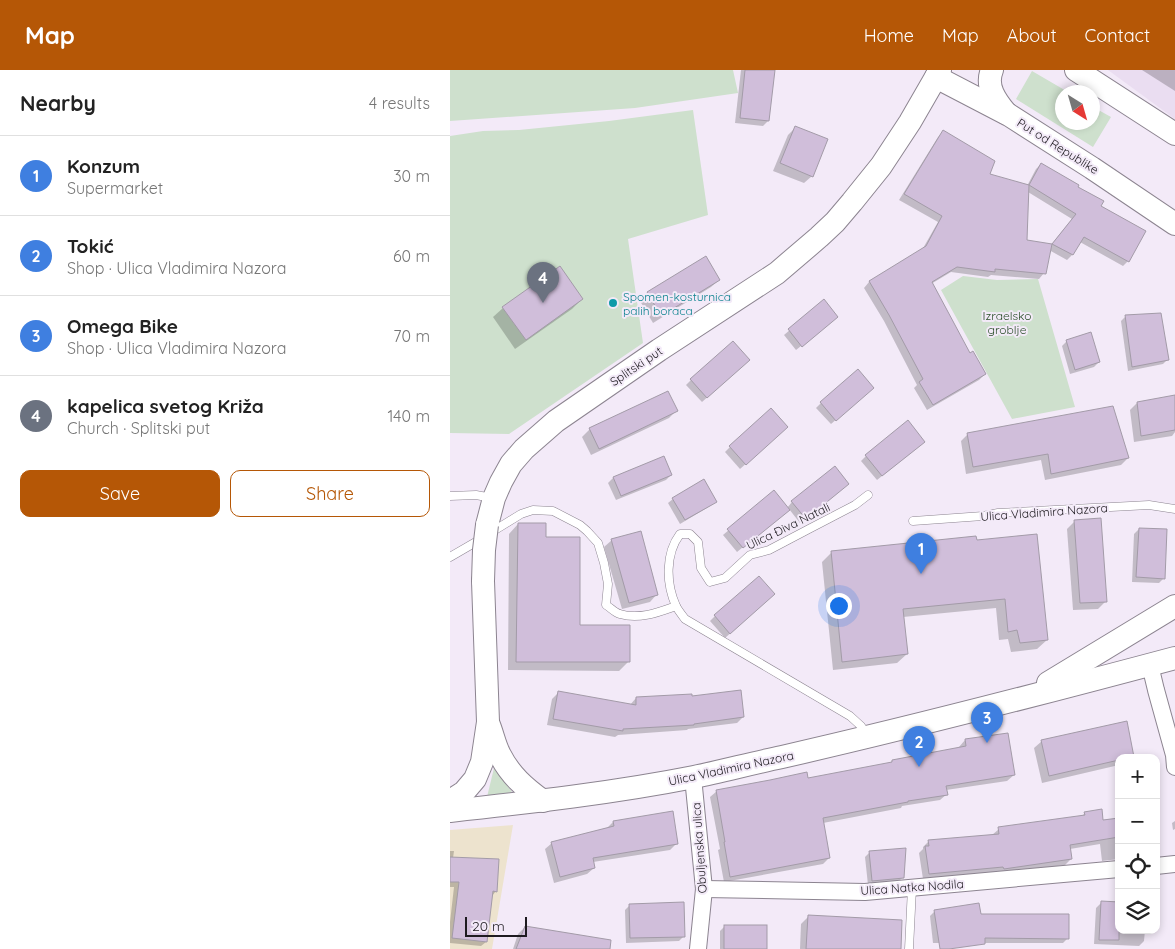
<!DOCTYPE html>
<html lang="en">
<head>
<meta charset="utf-8">
<style>
  body { margin:0; font-family:Quicksand,sans-serif; background:#f6f6f6; color:#222 }
  .controls { position:absolute; right:15px; bottom:15px; display:grid; overflow:hidden; border-radius:10px; box-shadow:0 2px 8px #0003 }
  .controls button { width:45px; height:45px; display:grid; place-items:center; padding:0; border:0; border-bottom:1px solid #e0e0e0; background:#fff; color:#222; font:25px sans-serif }
  .compass { position:absolute; left:605px; top:15px; width:45px; height:45px; border-radius:50%; background:#fff; box-shadow:0 2px 8px #0003; rotate:143deg }
  .scale { position:absolute; left:15px; bottom:12px; width:62px; box-sizing:border-box; padding-left:5px; border:2px solid #1e1b20; border-top:0; font-size:14px; line-height:18px; white-space:nowrap; color:#1e1b20; -webkit-text-stroke:4px #f3eaf8; paint-order:stroke }
  .you { position:absolute; left:388px; top:535px; width:18px; height:18px; margin:-12px; border:4px solid #fff; border-radius:50%; background:#1a73e8; box-shadow:0 0 0 8px #1a73e833 }
  .badge { display:grid; place-items:center; width:32px; height:32px; border-radius:50%; background:#b55706; color:#fff; font-size:16px; font-weight:700 }
  .pin { position:absolute; translate:-50% -41px; filter:drop-shadow(0 1px 2px #0008) }
  .pin::after { content:''; position:absolute; top:26px; width:18px; height:15px; background:inherit; clip-path:polygon(0 0,100% 0,50% 100%) }
  .list { margin:0; padding:0; list-style:none }
  h2 { display:flex; justify-content:space-between; align-items:center; height:65px; margin:0; padding:0 20px; font-size:21px }
  h2 small { font-size:16px; font-weight:400; color:#767676 }
  .list li { display:grid; grid-template-columns:32px 1fr auto; gap:15px; align-items:center; box-sizing:border-box; height:80px; padding:0 20px; border-top:1px solid #e0e0e0 }
  .list b { display:block; font-size:19px; white-space:nowrap }
  .list p { margin:0; font-size:16px; white-space:nowrap; color:#767676 }
  .list em { font-size:16px; font-style:normal; color:#767676 }
  .actions { display:flex; gap:10px; padding:15px 20px }
  .actions a { flex:1; padding:11px 0; border:1px solid #b55706; border-radius:10px; text-align:center; font-size:18px; color:#b55706 }
  .actions .main { background:#b55706; color:#fff }
  .icon { flex:none; width:28px; height:28px; fill:none; stroke:currentColor; stroke-width:2; stroke-linecap:round; stroke-linejoin:round }
  .map { position:relative; flex:none; width:725px; height:879px; overflow:hidden }
  header { display:flex; align-items:center; gap:30px; box-sizing:border-box; height:70px; padding:0 25px; background:#b55706; color:#fff }
  header strong { font-size:24px }
  nav { display:flex; gap:28px; margin-inline-start:auto; font-size:18px }
  main { display:flex }
  aside { flex:1; background:#fff }
  .map>svg:first-child { display:block }
  .commercial { fill:#ede3ce }
  .built { fill:#eaddf1 }
  .green { fill:#cee0cd }
  .shadow { fill:#0003; fill-rule:evenodd }
  .building { fill:#d0beda; stroke:#a39ba8 }
  .lines { fill:none; stroke-linecap:round; stroke-linejoin:round }
  .service-casing { stroke:#8c8490; stroke-width:9 }
  .minor-casing { stroke:#8c8490; stroke-width:18 }
  .secondary-casing { stroke:#8c8490; stroke-width:24 }
  .service { stroke:#fff; stroke-width:8 }
  .minor { stroke:#fff; stroke-width:16 }
  .secondary { stroke:#fff; stroke-width:22 }
  .secondary-bridge-casing { stroke:#8c8490; stroke-width:24; stroke-linecap:butt }
  .secondary-bridge { stroke:#fff; stroke-width:22 }
  .culture-dot { fill:#0f9aa8; stroke:#f3eaf8; stroke-width:2 }
  .labels { text-anchor:middle; dominant-baseline:central; stroke-width:4; stroke-linejoin:round; paint-order:stroke }
  .street-label { font-size:12px; fill:#1e1b20; stroke:#f3eaf8 }
  .culture-label { font-size:12px; fill:#0d838f; stroke:#f3eaf8; text-anchor:start }
  .park-label { font-size:12px; fill:#294d28; stroke:#f3eaf8 }
</style>
</head>
<body>
<header>
<strong>Map</strong>
<nav><a>Home</a><a>Map</a><a>About</a><a>Contact</a></nav>
</header>
<main>
<aside>
<h2>Nearby<small>4 results</small></h2>
<ul class="list">
<li><span class="badge" style="background:#3f7fe0">1</span><div><b>Konzum</b><p>Supermarket</p></div><em>30 m</em></li>
<li><span class="badge" style="background:#3f7fe0">2</span><div><b>Tokić</b><p>Shop · Ulica Vladimira Nazora</p></div><em>60 m</em></li>
<li><span class="badge" style="background:#3f7fe0">3</span><div><b>Omega Bike</b><p>Shop · Ulica Vladimira Nazora</p></div><em>70 m</em></li>
<li><span class="badge" style="background:#6b7280">4</span><div><b>kapelica svetog Križa</b><p>Church · Splitski put</p></div><em>140 m</em></li>
</ul>
<div class="actions"><a class="main">Save</a><a>Share</a></div>
</aside>
<div class="map">
<svg width="725" height="879" viewBox="0 0 725 879">
  <rect width="100%" height="100%" fill="#f3eaf8"/>
  <path class="commercial" d="M63 755 42 879H0V760Z"/>
  <path class="built" d="M658 0H725V49Z"/>
  <g class="green">
    <path d="M0 0H283L288 23 185 38 0 51Z"/>
    <path d="M582 1 618 22H612V52H642L643 37 661 47 643 77 566 29Z"/>
    <path d="M243 40 258 145 178 169 193 273 59 364 0 363V66L33 61 69 60 159 51Z"/>
    <path d="M513 206 547 210 588 209 625 337 562 349 491 220Z"/>
    <path d="M44 698 62 722 37 727Z"/>
  </g>
  <g class="shadow">
    <path d="M291 0H324L318 51 313 56 285 53Z"/>
    <path d="M692 0H725V21Z"/>
    <path d="M346 57 362 106 354 113 323 101 338 65Z"/>
    <path d="M494 62 539 105 577 116 586 99 591 94 626 117 650 137 678 191 673 196 630 172 622 185 617 190 599 180 594 203 589 209 541 205 538 207 501 202 481 214 519 284 535 304 529 310 477 340 464 318 467 315 434 251 414 218 419 212 472 180 488 152 449 130 488 67ZM578 122 622 149 601 175 576 171Z"/>
    <path d="M255 188 269 210 261 217 203 253 190 231 197 223Z"/>
    <path d="M132 229 122 239 65 279 43 247 53 238Z"/>
    <path d="M374 231 382 251 346 280 334 265Z"/>
    <path d="M676 246 718 289 713 294 678 301 671 251Z"/>
    <path d="M617 271 649 292 644 297 620 304 612 276Z"/>
    <path d="M294 295 252 332 236 315 241 310Z"/>
    <path d="M417 323 381 354 366 338 371 333Z"/>
    <path d="M687 333 725 334V362L722 366 684 372 680 340Z"/>
    <path d="M226 341 219 348 141 385 132 367 140 359Z"/>
    <path d="M332 362 290 399 275 382 280 377Z"/>
    <path d="M518 364 678 388 671 395 595 410 591 390 516 404 511 371Z"/>
    <path d="M468 377 427 410 411 391 416 386Z"/>
    <path d="M221 405 216 410 166 430 158 413 163 408Z"/>
    <path d="M393 418 350 453 339 439 287 482 273 465 320 425 337 438 342 432Z"/>
    <path d="M223 429 265 431 260 436 230 454 218 433Z"/>
    <path d="M625 451 656 531 648 539 623 540 617 459Z"/>
    <path d="M68 454 95 468 128 556 178 592 169 601 58 600 59 464Z"/>
    <path d="M689 459 714 508 709 513 682 512 684 464Z"/>
    <path d="M525 468 597 570 587 579 561 582 558 569 549 570 546 538 453 547 457 584 447 593 383 600 372 492 381 483Z"/>
    <path d="M162 470 207 524 200 532 172 539 154 477Z"/>
    <path d="M319 529 275 568 260 551 265 546Z"/>
    <path d="M108 623 180 635 186 628 241 627 293 647 287 653 238 659 237 660 168 665 165 667 97 655 102 629Z"/>
    <path d="M515 670 564 705 557 711 496 720 497 724 490 730 452 736 451 738 373 753 379 788 373 794 274 812 268 780 270 779 260 727 267 721 357 709 439 694 442 691 509 679V677Z"/>
    <path d="M592 671 682 686 681 688H669V695L592 713 584 678Z"/>
    <path d="M635 743 652 752 669 749V789L652 791 650 774 620 779 621 789 615 795 548 804 473 809 469 783 473 779V777L479 771 542 765 549 759 631 747Z"/>
    <path d="M725 751V759L723 760 722 753Z"/>
    <path d="M163 752 227 773 220 780 143 792 144 798 137 804 104 813 95 779 102 773 157 758Z"/>
    <path d="M0 781H4L3 788 46 821 42 826 36 872 31 876 0 873V852L4 817H0Z"/>
    <path d="M420 782 453 807 448 812 418 815 415 787Z"/>
    <path d="M651 833 669 860H695L694 871 689 876 644 874 646 838Z"/>
    <path d="M180 835 234 866 229 871 176 873 175 840Z"/>
    <path d="M485 841 530 845 618 868 613 873H483L480 846Z"/>
    <path d="M359 846 449 879H350L351 854Z"/>
    <path d="M275 856 316 879H270V861Z"/>
    <path d="M75 857 137 879H63L68 864Z"/>
  </g>
  <g class="building">
    <path d="M295 0H325L319 51 290 48Z"/>
    <path d="M345 56 378 69 363 107 330 93Z"/>
    <path d="M493 60 545 91 540 104 579 115 577 170 602 174 596 204 545 199V202L507 197 482 212 520 283 523 281 536 304 483 335 469 312 473 309 439 245 419 211 476 176 492 146 454 124Z"/>
    <path d="M591 93 629 115 628 117 654 131 651 136 696 161 679 192 634 167 623 185 602 174 626 144 579 115Z"/>
    <path d="M256 186 270 210 211 246 197 222Z"/>
    <path d="M110 196 133 229 76 270 52 237Z"/>
    <path d="M374 229 388 247 352 277 338 259Z"/>
    <path d="M711 243 719 290 682 297 675 245Z"/>
    <path d="M641 262 650 292 625 300 616 270Z"/>
    <path d="M283 271 300 290 257 328 240 309Z"/>
    <path d="M408 299 424 318 386 351 370 332Z"/>
    <path d="M218 321 228 341 149 379 139 358Z"/>
    <path d="M725 325V360L691 366 687 332Z"/>
    <path d="M663 336 679 388 601 404 598 384 523 397 517 363Z"/>
    <path d="M321 338 338 357 296 395 279 376Z"/>
    <path d="M458 350 475 372 432 406 415 385Z"/>
    <path d="M214 386 222 405 171 426 163 407Z"/>
    <path d="M385 396 399 414 356 449 341 431Z"/>
    <path d="M254 409 267 432 235 450 222 428Z"/>
    <path d="M324 420 340 440 293 478 277 459Z"/>
    <path d="M651 448 657 532 630 533 624 450Z"/>
    <path d="M68 453H96V467H130V555H180V592H66Z"/>
    <path d="M689 458 717 459 715 509 686 507Z"/>
    <path d="M191 461 208 525 179 533 161 469Z"/>
    <path d="M587 464 598 570 570 573 567 560 558 562 555 529 453 539 458 584 392 592 381 481 526 466 527 470Z"/>
    <path d="M309 506 325 524 280 564 264 545Z"/>
    <path d="M291 620 294 647 244 654V655L173 659V661L103 649 108 621 186 635V627L242 624V626Z"/>
    <path d="M677 651 684 687 669 688V690L599 706 591 670Z"/>
    <path d="M558 663 565 705 496 716 498 725 458 731V732L373 748 380 788 280 807 274 772H275L266 720 320 710 357 702 358 708 442 692V690L516 676 515 669Z"/>
    <path d="M652 739 653 750 669 748V767L620 775 622 789 554 799 553 797 479 804 475 776H479L478 770 549 764 548 757 635 745 634 742Z"/>
    <path d="M223 741 228 774 143 788 145 798 110 807 101 772 164 756 163 751Z"/>
    <path d="M456 778 454 808 422 811 419 781Z"/>
    <path d="M0 787 49 789 47 822 43 821 37 872 2 868 9 812H0Z"/>
    <path d="M651 831 669 832V870H649Z"/>
    <path d="M234 832 235 867 180 868 179 834Z"/>
    <path d="M529 833 531 844H619V869L535 868V874L499 879H490L484 840Z"/>
    <path d="M358 845 452 850 451 879H356Z"/>
    <rect x="274" y="855" width="43" height="24"/>
    <path d="M75 856 161 870 160 879H66Z"/>
  </g>
  <g class="lines">
    <g class="service-casing">
      <g id="service">
        <path d="M418 425 405 435 357 460 319 480 300 485 275 508 260 512 251 498 248 472 240 464H230C215 484 216 514 226 536 228 540 232 545 235 549L400 646 411 656 418 666"/>
        <path d="M0 426 26 425 42 428"/>
        <path d="M463 451 533 446 548 443 699 435 725 439"/>
        <path d="M40 463 71 444 83 440 103 441 130 455 137 461 148 473 154 493 158 514 156 535C161 538 165 543 170 544 189 550 209 542 226 536"/>
        <path d="M0 487 31 469"/>
        <path d="M459 879 462 818"/>
      </g>
    </g>
    <g class="minor-casing">
      <g id="minor">
        <path d="M700 595 706 620 724 685 725 697"/>
        <path d="M243 707 254 819 248 879"/>
        <path d="M706 796 725 794"/>
        <path d="M254 819 415 822 669 799"/>
      </g>
    </g>
    <g class="secondary-casing">
      <g id="secondary">
        <path d="M542 0C535 16 546 31 556 43"/>
        <path d="M626 0 725 64"/>
        <path d="M486 7 559 45 642 98 725 154"/>
        <path d="M37 455 44 428 51 412 61 394 74 379 106 351 209 280 327 203 369 167 385 152 402 132 431 96 460 52 490 0"/>
        <path d="M598 613 725 536"/>
        <path d="M39 655C43 665 45 676 50 685 60 705 75 718 93 731"/>
        <path d="M0 731 14 722 25 709 32 692 38 652 33 511"/>
        <path d="M0 741C82 732 163 723 244 707 273 701 303 693 332 687 464 657 594 623 725 588"/>
      </g>
    </g>
    <use href="#service" class="service"/>
    <use href="#minor" class="minor"/>
    <use href="#secondary" class="secondary"/>
    <g class="secondary-bridge-casing">
      <path id="secondary-bridge" d="M33 511 34 480 37 455"/>
    </g>
    <use href="#secondary-bridge" class="secondary-bridge"/>
  </g>
  <circle class="culture-dot" cx="163" cy="233" r="5"/>
  <g class="labels">
    <g class="street-label">
      <text transform="translate(608 76) rotate(32)">Put od Republike</text>
      <text transform="translate(186 296) rotate(-34)">Splitski put</text>
      <text transform="translate(594 442) rotate(-4)">Ulica Vladimira Nazora</text>
      <text transform="translate(338 456) rotate(-26)">Ulica Điva Natali</text>
      <text transform="translate(281 698) rotate(-12)">Ulica Vladimira Nazora</text>
      <text transform="translate(249 778) rotate(-94)">Obuljenska ulica</text>
      <text transform="translate(462 817) rotate(-4)">Ulica Natka Nodila</text>
    </g>
    <g class="culture-label">
      <text x="173" y="226">Spomen-kosturnica<tspan x="173" dy="14">palih boraca</tspan></text>
    </g>
    <g class="park-label">
      <text x="557" y="245">Izraelsko<tspan x="557" dy="14">groblje</tspan></text>
    </g>
  </g>
</svg>
<div class="controls">
<button>+</button>
<button>−</button>
<button><svg class="icon" aria-label="locate" viewBox="0 0 24 24"><circle cx="12" cy="12" r="6"/><path d="M12 2v4M12 18v4M2 12h4M18 12h4"/></svg></button>
<button><svg class="icon" aria-label="layers" viewBox="0 0 24 24"><path d="M12 4l9 5-9 5-9-5zM3 14l9 5 9-5"/></svg></button>
</div>
<svg class="compass" viewBox="-18 -18 36 36"><path d="M0-13l5 13h-10z" fill="#e53935"/><path d="M0 13l5-13h-10z" fill="#767676"/></svg>
<div class="scale">20 m</div>
<div class="you"></div>
<div class="pin badge" style="left:471px;top:504px;background:#3f7fe0">1</div>
<div class="pin badge" style="left:469px;top:697px;background:#3f7fe0">2</div>
<div class="pin badge" style="left:537px;top:673px;background:#3f7fe0">3</div>
<div class="pin badge" style="left:93px;top:233px;background:#6b7280">4</div>
</div>
</main>
</body>
</html>
